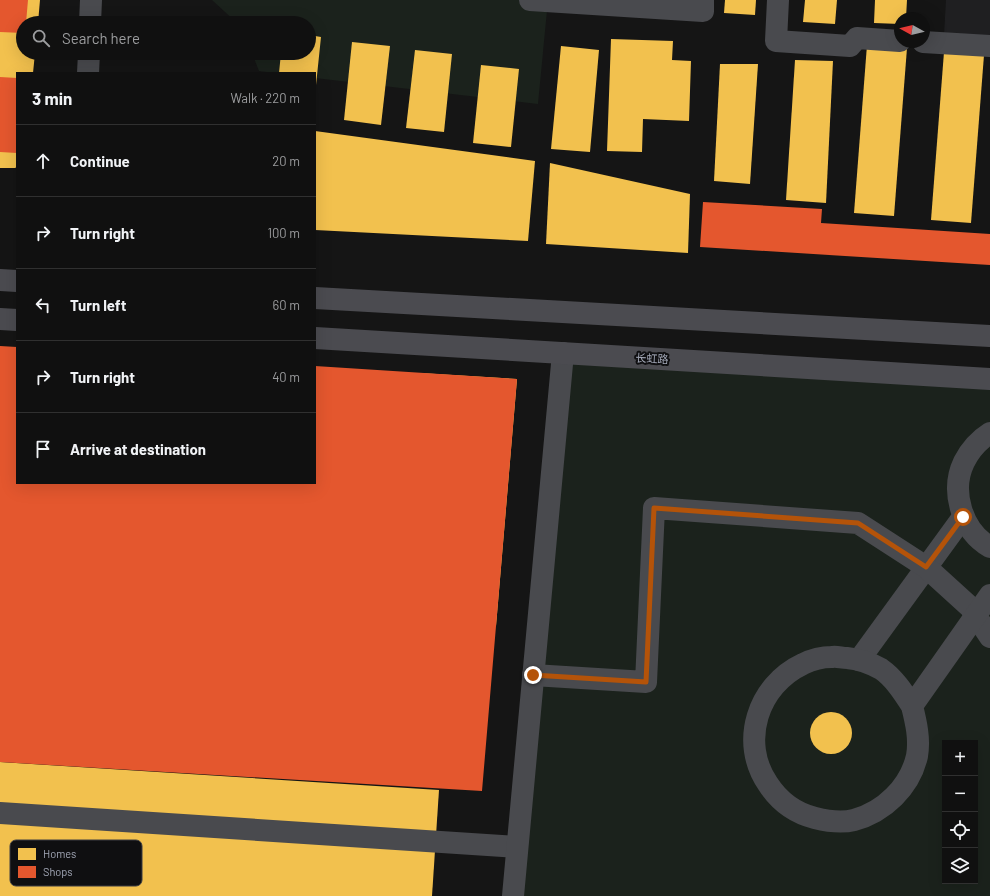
<!DOCTYPE html>
<html lang="en">
<head>
<meta charset="utf-8">
<style>
  body { margin:0; font-family:Barlow,"Noto Sans SC",sans-serif; background:#191919; color:#f1f3f6 }
  .controls { position:absolute; right:12px; bottom:12px; display:grid; overflow:hidden; border-radius:0px; box-shadow:0 4px 16px #0002 }
  .controls button { width:36px; height:36px; display:grid; place-items:center; padding:0; border:0; border-bottom:1px solid #303030; background:#101010; color:#f1f3f6; font:20px sans-serif }
  .compass { position:absolute; left:894px; top:12px; width:36px; height:36px; border-radius:50%; background:#101010; box-shadow:0 4px 16px #0002; rotate:278deg }
  .stop { position:absolute; width:12px; height:12px; margin:-9px; border:3px solid #b45309; border-radius:50%; background:#fff }
  .stop.end { background:#b45309; border-color:#fff; box-shadow:0 1px 4px #0008 }
  .list { margin:0; padding:0; list-style:none }
  h2 { display:flex; justify-content:space-between; align-items:center; height:52px; margin:0; padding:0 16px; font-size:17px }
  h2 small { font-size:13px; font-weight:400; color:#9c9d9f }
  .list li { display:grid; grid-template-columns:26px 1fr auto; gap:12px; align-items:center; box-sizing:border-box; height:72px; padding:0 16px; border-top:1px solid #303030 }
  .list b { display:block; font-size:15px; white-space:nowrap }
  .list em { font-size:13px; font-style:normal; color:#9c9d9f }
  .icon { flex:none; width:22px; height:22px; fill:none; stroke:currentColor; stroke-width:2; stroke-linecap:round; stroke-linejoin:round }
  .map { position:relative; flex:none; width:990px; height:896px; overflow:hidden }
  .search { position:absolute; background:#101010; box-shadow:0 4px 16px #0002; left:16px; top:16px; width:300px; height:44px; display:flex; align-items:center; gap:10px; box-sizing:border-box; padding:0 14px; border-radius:22px; color:#9c9d9f; font-size:15px }
  .panel { position:absolute; background:#101010; box-shadow:0 4px 16px #0002; left:16px; top:72px; width:300px; height:412px; border-radius:0px }
  .map>svg:first-child { display:block }
  .built { fill:#1f1f21 }
  .green { fill:#1b221c; fill-rule:evenodd }
  .homes { fill:#f2c14e }
  .shops { fill:#e4572e }
  .lines { fill:none; stroke-linecap:round; stroke-linejoin:round }
  .minor { stroke:#494a4e; stroke-width:22 }
  .highway { stroke:#4b4b50; stroke-width:22 }
  .route { stroke:#b45309; stroke-width:5 }
  .labels { text-anchor:middle; dominant-baseline:central; stroke-width:4; stroke-linejoin:round; paint-order:stroke }
  .street-label { font-size:11px; fill:#a4a9b8; stroke:#0f0f11 }
  .key { fill:#0f0f11; stroke:#3c3d43; stroke-width:1 }
  .key-label { font-size:11px; fill:#a4a9b8 }
</style>
</head>
<body>
<div class="map">
<svg width="990" height="896" viewBox="0 0 990 896">
  <rect width="100%" height="100%" fill="#151515"/>
  <path class="built" d="M946 0H990V37L944 35Z"/>
  <g class="green">
    <path d="M212 0H548L538 104 315 78V73H274L259 71 252 53H309V23H237Z"/>
    <path d="M563 353 990 379V896H513ZM945 743H975V881H945Z"/>
  </g>
  <g class="homes">
    <path d="M0 0H40L38 23H23V53H35L33 73H17V167L15 168H0Z"/>
    <path d="M725 0H756L755 15 724 13Z"/>
    <path d="M805 0H837L835 24 803 22Z"/>
    <path d="M875 0H907L906 18H900V24L874 23Z"/>
    <path d="M309 35 321 37 316 85H315V73H279L281 53H309Z"/>
    <path d="M611 39 673 41 672 60 691 61 689 121 643 119 642 152 607 151Z"/>
    <path d="M352 42 390 46 381 125 344 120Z"/>
    <path d="M867 45 907 48 894 216 854 213Z"/>
    <path d="M561 46 599 50 590 152 551 149Z"/>
    <path d="M415 50 452 54 444 132 406 128Z"/>
    <path d="M944 52 984 55 971 223 931 220Z"/>
    <path d="M795 60 833 61 826 203 786 200Z"/>
    <path d="M720 64H758L750 184 714 181Z"/>
    <path d="M481 65 519 69 511 147 473 143Z"/>
    <path d="M315 131 535 161 528 241 315 230Z"/>
    <path d="M550 163 690 194 688 253 546 244Z"/>
    <path d="M420 373 517 379 496 626 399 621Z"/>
    <circle cx="831" cy="733" r="21"/>
    <path d="M0 762 439 790 432 896H0Z"/>
  </g>
  <g class="shops">
    <path d="M0 0H28L26 23H23V33L0 32Z"/>
    <path d="M0 77 17 78V153L0 152Z"/>
    <path d="M703 202 822 209 821 223 990 234V265L700 247Z"/>
    <path d="M0 346 17 347V483H315V366L517 379 482 791 0 762Z"/>
  </g>
  <g class="lines">
    <g class="minor">
      <path d="M530 0 703 11V0"/>
      <path d="M778 0 776 41 850 46 857 38 900 41"/>
      <path d="M90 23 91 0"/>
      <path d="M923 42 990 46"/>
      <path d="M88 73 89 53"/>
      <path d="M990 433C979 440 970 450 964 462 950 491 962 531 990 547"/>
      <path d="M859 660 963 517"/>
      <path d="M533 675 646 682 654 508 858 523 926 567 970 607 990 637"/>
      <path d="M912 706C903 692 894 678 881 669 870 663 858 659 847 658 842 658 836 656 832 657 822 657 811 660 803 664 758 685 739 742 768 784 779 801 795 813 815 818 827 821 842 823 854 820 884 812 910 787 917 756 920 739 916 722 912 706L990 595"/>
      <path d="M0 813 517 847"/>
      <path d="M513 896 563 353"/>
    </g>
    <g class="highway">
      <path d="M0 280 17 281"/>
      <path d="M315 298 990 336"/>
      <path d="M0 319 17 320"/>
      <path d="M315 338 990 379"/>
    </g>
  </g>
  <g class="lines">
    <path class="route" d="M533 675 646 682 654 508 858 523 926 567 963 517"/>
  </g>
  <g class="labels">
    <g class="street-label">
      <text transform="translate(652 358) rotate(3)">长虹路</text>
    </g>
  </g>
  <rect x="10" y="840" width="132" height="46" rx="6" class="key"/>
  <rect x="18" y="848" width="18" height="12" fill="#f2c14e"/>
  <rect x="18" y="866" width="18" height="12" fill="#e4572e"/>
  <g class="key-label">
    <text x="43" y="858">Homes</text>
    <text x="43" y="876">Shops</text>
  </g>
</svg>
<div class="controls">
<button>+</button>
<button>−</button>
<button><svg class="icon" aria-label="locate" viewBox="0 0 24 24"><circle cx="12" cy="12" r="6"/><path d="M12 2v4M12 18v4M2 12h4M18 12h4"/></svg></button>
<button><svg class="icon" aria-label="layers" viewBox="0 0 24 24"><path d="M12 4l9 5-9 5-9-5zM3 14l9 5 9-5"/></svg></button>
</div>
<svg class="compass" viewBox="-18 -18 36 36"><path d="M0-13l5 13h-10z" fill="#e53935"/><path d="M0 13l5-13h-10z" fill="#9c9d9f"/></svg>
<div class="stop" style="left:963px;top:517px"></div>
<div class="stop end" style="left:533px;top:675px"></div>
<div class="search"><svg class="icon" aria-label="search" viewBox="0 0 24 24"><circle cx="10" cy="10" r="6"/><path d="M15 15l6 6"/></svg>Search here</div>
<section class="panel">
<h2>3 min<small>Walk · 220 m</small></h2>
<ul class="list">
<li><svg class="icon" aria-label="ahead" viewBox="0 0 24 24"><path d="M12 20V5M6 11l6-6 6 6"/></svg><div><b>Continue</b></div><em>20 m</em></li>
<li><svg class="icon" aria-label="right" viewBox="0 0 24 24"><path d="M7 20v-9h11M14 6l5 5-5 5"/></svg><div><b>Turn right</b></div><em>100 m</em></li>
<li><svg class="icon" aria-label="left" viewBox="0 0 24 24"><path d="M17 20v-9H6M10 6l-5 5 5 5"/></svg><div><b>Turn left</b></div><em>60 m</em></li>
<li><svg class="icon" aria-label="right" viewBox="0 0 24 24"><path d="M7 20v-9h11M14 6l5 5-5 5"/></svg><div><b>Turn right</b></div><em>40 m</em></li>
<li><svg class="icon" aria-label="arrive" viewBox="0 0 24 24"><path d="M6 21V4h12l-3 4 3 4H6"/></svg><div><b>Arrive at destination</b></div></li>
</ul>
</section>
</div>
</body>
</html>
